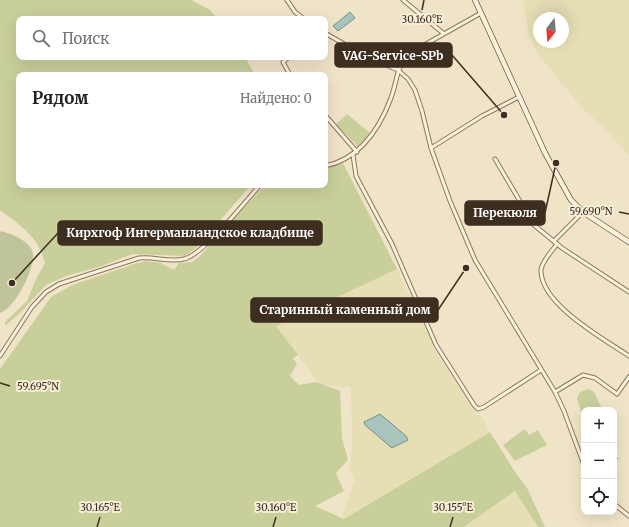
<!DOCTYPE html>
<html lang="ru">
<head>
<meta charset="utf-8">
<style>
  body { margin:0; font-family:Merriweather,serif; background:#f6f6f6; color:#202124 }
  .controls { position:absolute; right:12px; bottom:12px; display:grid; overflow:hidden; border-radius:8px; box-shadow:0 4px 16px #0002 }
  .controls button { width:36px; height:36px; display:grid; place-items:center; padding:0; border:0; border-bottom:1px solid #e0e0e0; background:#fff; color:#202124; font:20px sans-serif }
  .compass { position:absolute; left:533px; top:12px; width:36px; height:36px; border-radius:50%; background:#fff; box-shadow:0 4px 16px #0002; rotate:196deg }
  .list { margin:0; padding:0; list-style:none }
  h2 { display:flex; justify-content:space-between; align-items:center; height:52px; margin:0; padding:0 16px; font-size:17px }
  h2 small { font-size:13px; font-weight:400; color:#757577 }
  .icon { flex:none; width:22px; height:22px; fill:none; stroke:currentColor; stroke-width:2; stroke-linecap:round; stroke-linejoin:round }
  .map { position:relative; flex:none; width:629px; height:527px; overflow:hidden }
  .search { position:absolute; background:#fff; box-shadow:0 4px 16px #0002; left:16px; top:16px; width:312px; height:44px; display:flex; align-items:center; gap:10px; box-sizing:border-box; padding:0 14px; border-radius:8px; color:#757577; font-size:15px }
  .panel { position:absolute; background:#fff; box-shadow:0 4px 16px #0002; left:16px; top:72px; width:312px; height:116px; border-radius:8px }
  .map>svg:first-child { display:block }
  .farmland { fill:#e6deb5; fill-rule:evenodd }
  .green { fill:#c9cf9b; fill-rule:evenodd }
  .cemetery { fill:#bfc49a }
  .water { fill:#a9c4bc; stroke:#6f938a }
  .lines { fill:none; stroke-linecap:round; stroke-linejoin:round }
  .stream { stroke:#6f938a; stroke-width:1 }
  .street-casing { stroke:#8d765c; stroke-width:5 }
  .secondary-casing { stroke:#6f573f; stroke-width:6 }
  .street { stroke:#faf1dc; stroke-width:3 }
  .secondary { stroke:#faf1dc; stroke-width:4.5 }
  .ticks { fill:none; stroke:#3d2e20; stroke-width:1.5 }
  .ticks-label { font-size:10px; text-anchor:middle; fill:#3d2e20; stroke:#f7eed8; stroke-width:4; stroke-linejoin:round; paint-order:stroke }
  .leader { fill:none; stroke:#3d2e20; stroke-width:1.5 }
  .callout-dot { fill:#3d2e20; stroke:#f7eed8; stroke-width:1.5 }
  .callout { fill:#3d2e20; stroke:#3d2e20; stroke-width:1.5 }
  .callout-label { font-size:12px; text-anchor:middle; font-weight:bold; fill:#fff }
</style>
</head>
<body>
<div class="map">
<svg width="629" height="527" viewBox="0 0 629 527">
  <rect width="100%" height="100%" fill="#f0e4c8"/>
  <g class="farmland">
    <path d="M523 0H629V155L601 125 583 109 540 57 529 37ZM539 18H563V42H539Z"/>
    <path d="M397 269 435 350 477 415H480L490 432 344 519 342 515 355 481 350 471 352 445 351 387 329 386 317 381 276 326Z"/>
    <path d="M515 491 538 527H464Z"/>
  </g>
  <g class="green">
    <path d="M0 0H191L210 10 218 19H19V57H245L255 75H19V185H251L197 247 185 256 133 254 99 267 66 276 46 285 22 311 5 326V322L27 301 35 281 45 263C38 236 21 226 0 210ZM167 224 192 227 191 236C180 245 167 239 155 234L157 226Z"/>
    <path d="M347 114 370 133 358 147 336 124Z"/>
    <path d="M343 163 397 269 276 326 298 355 293 358 297 364 290 376 299 385 317 382 340 391 342 438 348 460 336 473 344 491 315 506 344 519 490 432 515 472 527 488 545 527H538L515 491 464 527H0V369L51 297 72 285 134 264 146 261 161 263 174 270 179 263 192 262 200 256 265 185H325V169Z"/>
    <path d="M588 389 594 392 603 410H584V421L577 398 580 392Z"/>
    <path d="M525 429 529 435 538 430 547 445 515 461 503 445Z"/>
  </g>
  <path class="cemetery" d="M0 231C10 233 27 240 32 250 38 265 15 308 0 313Z"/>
  <g class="water">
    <path d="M350 12 355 18 338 31 333 26Z"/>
    <path d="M380 414 406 436 408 440 392 448 365 425 364 422Z"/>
  </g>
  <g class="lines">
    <path class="stream" d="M614 454 618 459"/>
    <g class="street-casing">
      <g id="street">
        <path d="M287 0 295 12 304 19"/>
        <path d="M403 0 443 33"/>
        <path d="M325 33 365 56 398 70 408 79 415 90 422 111 431 148 450 201 475 260 555 392 564 411 584 465"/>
        <path d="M289 57 283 62 290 75"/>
        <path d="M325 115 357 152"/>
        <path d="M431 148 482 116 519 97"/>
        <path d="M353 155 356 176 392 244 436 345 474 405 478 409 484 407 541 370"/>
        <path d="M495 159 534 225 562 248 629 292"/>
        <path d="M325 166C360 159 379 130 391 98 398 79 395 69 410 53L481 13"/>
        <path d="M554 241 583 212"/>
        <path d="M557 244C552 251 542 261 541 270 540 304 604 339 629 356"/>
        <path d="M0 356 32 307 46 292 59 284 139 258C154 256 169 263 184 259 203 255 245 202 260 185"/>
        <path d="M555 392 583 375 595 378 617 394 629 377"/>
        <path d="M614 504 629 516"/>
      </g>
    </g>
    <g class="secondary-casing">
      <path id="secondary" d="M475 0 545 153 571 200 583 212 629 242"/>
    </g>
    <use href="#street" class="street"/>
    <use href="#secondary" class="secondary"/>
  </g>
  <path class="ticks" d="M422 10 424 0M619 212 629 214M0 383 10 386M97 527 100 517M273 527 276 517M450 527 453 517"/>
  <g class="ticks-label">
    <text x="422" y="23">30.160°E</text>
    <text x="591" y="215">59.690°N</text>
    <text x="38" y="390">59.695°N</text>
    <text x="100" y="511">30.165°E</text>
    <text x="276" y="511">30.160°E</text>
    <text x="453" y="511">30.155°E</text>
  </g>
  <path class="leader" d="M504 115L452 55M556 163L545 213M12 283L58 233M466 268L438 310"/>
  <g class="callout-dot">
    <circle cx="504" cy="115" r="4"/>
    <circle cx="556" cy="163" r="4"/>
    <circle cx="12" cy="283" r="4"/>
    <circle cx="466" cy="268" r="4"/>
  </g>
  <g class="callout">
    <rect x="335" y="43" width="117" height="24" rx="4"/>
    <rect x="465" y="201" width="80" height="24" rx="4"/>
    <rect x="58" y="221" width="264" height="24" rx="4"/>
    <rect x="251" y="298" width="187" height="24" rx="4"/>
  </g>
  <g class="callout-label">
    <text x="393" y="60">VAG-Service-SPb</text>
    <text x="505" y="217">Перекюля</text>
    <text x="190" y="237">Кирхгоф Ингерманландское кладбище</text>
    <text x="345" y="314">Старинный каменный дом</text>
  </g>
</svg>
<div class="controls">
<button>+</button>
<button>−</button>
<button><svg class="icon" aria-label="locate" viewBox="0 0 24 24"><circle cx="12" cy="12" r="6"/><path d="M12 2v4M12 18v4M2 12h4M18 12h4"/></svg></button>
</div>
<svg class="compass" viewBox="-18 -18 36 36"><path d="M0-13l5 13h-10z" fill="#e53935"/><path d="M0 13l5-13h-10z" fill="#757577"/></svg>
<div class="search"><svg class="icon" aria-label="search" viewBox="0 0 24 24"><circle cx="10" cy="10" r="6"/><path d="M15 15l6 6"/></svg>Поиск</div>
<section class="panel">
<h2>Рядом<small>Найдено: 0</small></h2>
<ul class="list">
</ul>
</section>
</div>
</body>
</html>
